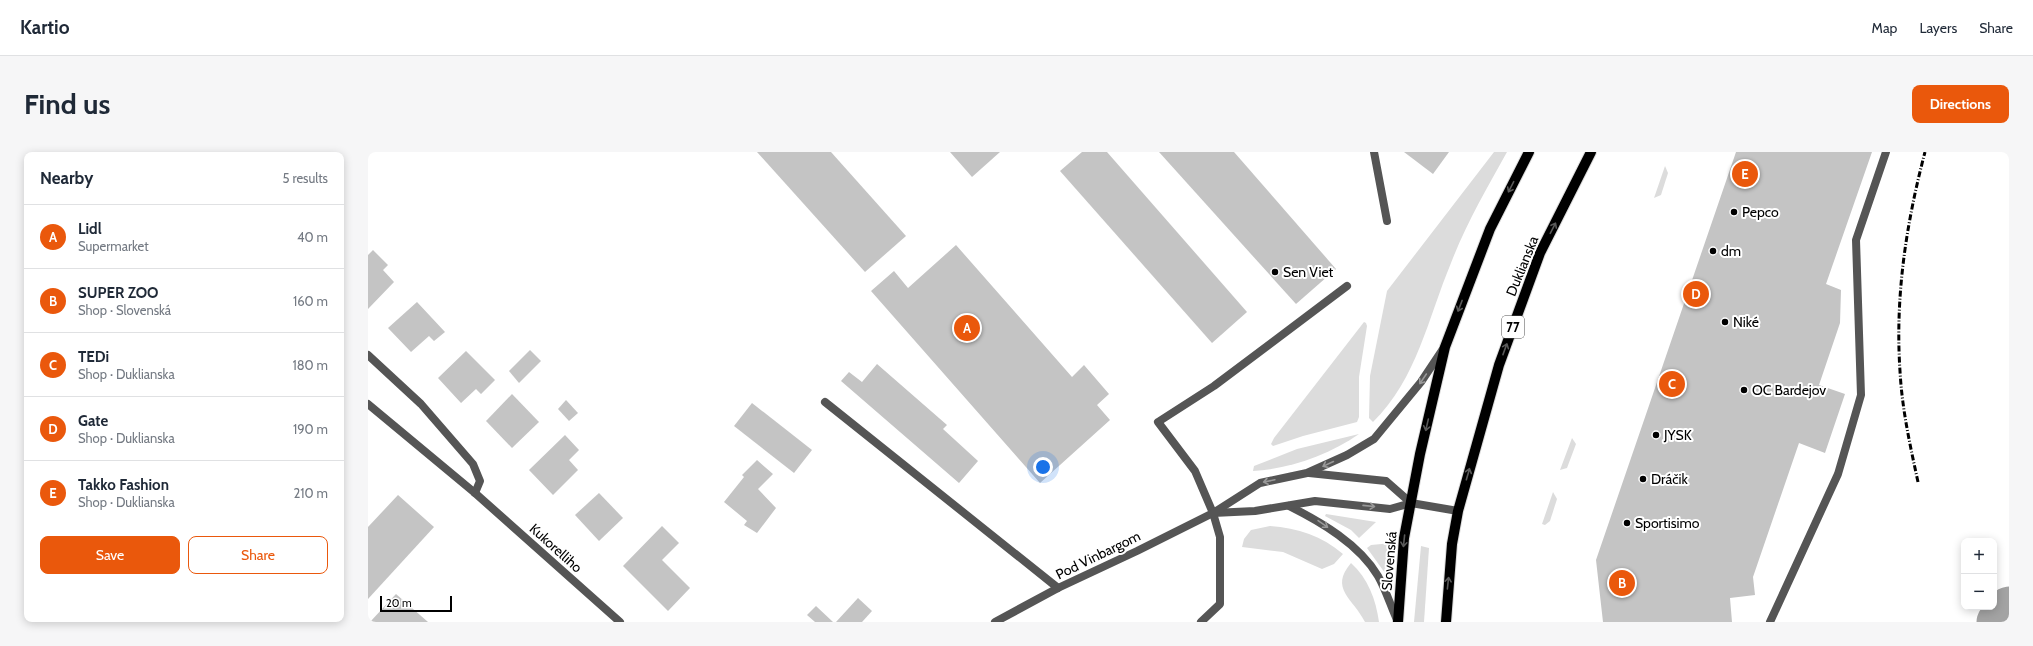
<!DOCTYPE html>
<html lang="en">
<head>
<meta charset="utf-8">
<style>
  body { margin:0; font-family:Cabin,sans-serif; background:#f6f6f7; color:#1f2937 }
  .controls { position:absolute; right:12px; bottom:12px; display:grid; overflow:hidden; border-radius:8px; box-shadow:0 2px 10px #0003 }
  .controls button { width:36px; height:36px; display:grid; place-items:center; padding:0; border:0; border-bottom:1px solid #e0e1e3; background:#fff; color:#1f2937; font:20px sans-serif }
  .scale { position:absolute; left:12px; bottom:10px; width:72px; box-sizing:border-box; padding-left:4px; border:2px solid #000; border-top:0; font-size:11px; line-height:14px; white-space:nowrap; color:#000; -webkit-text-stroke:3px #fff; paint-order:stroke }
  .you { position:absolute; left:675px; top:315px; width:14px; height:14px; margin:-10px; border:3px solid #fff; border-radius:50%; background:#1a73e8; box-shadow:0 0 0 6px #1a73e833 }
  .badge { display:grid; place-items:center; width:26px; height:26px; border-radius:50%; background:#ea580c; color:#fff; font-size:13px; font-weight:700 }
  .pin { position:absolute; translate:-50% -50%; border:2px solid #fff; box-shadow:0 1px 4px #0006 }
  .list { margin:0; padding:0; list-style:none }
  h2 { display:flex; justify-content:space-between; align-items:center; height:52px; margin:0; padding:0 16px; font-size:17px }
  h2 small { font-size:13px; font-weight:400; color:#747a83 }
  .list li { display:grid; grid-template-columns:26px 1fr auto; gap:12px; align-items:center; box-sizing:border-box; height:64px; padding:0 16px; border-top:1px solid #e0e1e3 }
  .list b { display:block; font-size:15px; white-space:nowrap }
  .list p { margin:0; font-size:13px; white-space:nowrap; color:#747a83 }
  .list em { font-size:13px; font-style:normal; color:#747a83 }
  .actions { display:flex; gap:8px; padding:12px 16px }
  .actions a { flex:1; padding:9px 0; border:1px solid #ea580c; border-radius:8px; text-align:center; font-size:14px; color:#ea580c }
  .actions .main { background:#ea580c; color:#fff }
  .map { position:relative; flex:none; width:1641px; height:470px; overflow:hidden; border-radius:8px }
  header { display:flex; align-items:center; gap:24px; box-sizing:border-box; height:56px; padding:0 20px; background:#fff; border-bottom:1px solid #e0e1e3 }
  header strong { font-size:19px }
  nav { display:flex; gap:22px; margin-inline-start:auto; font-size:14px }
  .intro { display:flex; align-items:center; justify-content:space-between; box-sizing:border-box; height:96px; padding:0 24px }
  h1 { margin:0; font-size:28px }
  .button { padding:10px 18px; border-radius:8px; background:#ea580c; color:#fff; font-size:14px; font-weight:700 }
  main { display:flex; gap:24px; padding:0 24px }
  aside { flex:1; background:#fff; border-radius:8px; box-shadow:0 2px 10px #0003 }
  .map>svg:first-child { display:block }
  .green { fill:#dcdcdc }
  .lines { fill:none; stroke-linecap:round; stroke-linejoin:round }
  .river { stroke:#a3a3a3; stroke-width:43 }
  .building { fill:#c4c4c4 }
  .primary-casing { stroke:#dbdbdb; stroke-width:12 }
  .lane { stroke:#555; stroke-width:8 }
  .street { stroke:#555; stroke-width:8 }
  .primary { stroke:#000; stroke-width:10 }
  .rail { stroke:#000; stroke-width:3; stroke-dasharray:6 2 1 2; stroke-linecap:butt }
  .oneway { stroke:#595959 }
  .oneway2 { stroke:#999 }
  .poi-dot { fill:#000; stroke:#fff; stroke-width:1.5 }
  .labels { text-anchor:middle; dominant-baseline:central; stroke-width:4; stroke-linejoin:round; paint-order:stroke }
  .shield { fill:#fff; stroke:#4c4c4c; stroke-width:1 }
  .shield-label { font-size:13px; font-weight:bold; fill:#000 }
  .poi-label { font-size:14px; fill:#000; stroke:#fff; text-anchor:start }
  .street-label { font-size:14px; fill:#000; stroke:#fff }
</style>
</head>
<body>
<header>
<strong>Kartio</strong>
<nav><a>Map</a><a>Layers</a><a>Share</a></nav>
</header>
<div class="intro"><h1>Find us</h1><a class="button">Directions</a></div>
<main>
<aside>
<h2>Nearby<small>5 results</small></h2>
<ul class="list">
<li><span class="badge">A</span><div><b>Lidl</b><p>Supermarket</p></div><em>40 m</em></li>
<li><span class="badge">B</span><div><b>SUPER ZOO</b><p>Shop · Slovenská</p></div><em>160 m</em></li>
<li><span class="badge">C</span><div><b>TEDi</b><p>Shop · Duklianska</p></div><em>180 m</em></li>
<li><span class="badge">D</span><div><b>Gate</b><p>Shop · Duklianska</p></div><em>190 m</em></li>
<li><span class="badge">E</span><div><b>Takko Fashion</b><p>Shop · Duklianska</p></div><em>210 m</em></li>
</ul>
<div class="actions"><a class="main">Save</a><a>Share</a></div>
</aside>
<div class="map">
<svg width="1641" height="470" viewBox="0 0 1641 470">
  <rect width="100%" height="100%" fill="#fff"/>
  <g class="green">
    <path d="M1126 0H1139C1119 36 1098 72 1083 111 1060 166 1049 227 1005 270L1001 266 1002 224 1019 139Z"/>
    <path d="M1297 14 1300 21 1293 43 1286 46Z"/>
    <path d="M996 170 998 171 999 174 991 225V265L989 270 935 284 905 294 903 292 906 286Z"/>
    <path d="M991 282C961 303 921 317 885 319L886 314 929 297Z"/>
    <path d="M1204 286 1208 292 1199 316 1192 318Z"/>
    <path d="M1185 340 1189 347 1182 369 1177 373 1174 372Z"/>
    <path d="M958 362 1008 370 991 386 983 378 957 364Z"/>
    <path d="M902 374C930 376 954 384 975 402L966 412 954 417 915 400 874 395 876 387 883 378Z"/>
    <path d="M1024 391 1020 419 1017 421 999 396 1003 393Z"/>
    <path d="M1053 394 1061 396 1056 470H1046Z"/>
    <path d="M983 411C1000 426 1008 448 1011 470H997C985 446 961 437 983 411Z"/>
  </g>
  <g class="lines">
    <path class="river" d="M1630 470 1641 456"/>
  </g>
  <g class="building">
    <path d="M389 0H463L538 84 497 120Z"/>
    <path d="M582 0H632L604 25Z"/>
    <path d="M714 0H739L879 160 844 191 692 19Z"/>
    <path d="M791 0H866L968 117 928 152Z"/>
    <path d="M1036 0H1081L1065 22Z"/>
    <path d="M1368 0H1504L1458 132 1473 138 1472 171 1451 233 1477 242 1457 301 1431 291 1385 425 1387 443 1362 446 1364 470H1235L1228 408Z"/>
    <path d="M588 93 704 225 716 213 741 242 729 253 742 268 672 331 503 139 526 119 540 136Z"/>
    <path d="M5 98 20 113 15 118 26 130 0 157V103Z"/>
    <path d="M49 150 77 180 66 189 61 184 43 200 20 176Z"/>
    <path d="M162 198 173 209 151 231 141 219Z"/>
    <path d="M98 199 127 228 113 242 108 237 93 251 70 226Z"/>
    <path d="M509 212 579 273 575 277 610 309 591 331 473 229 481 220 494 230Z"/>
    <path d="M144 242 171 270 144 296 118 269Z"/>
    <path d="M198 248 210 261 201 269 190 257Z"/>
    <path d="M384 251 444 298 426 321 366 274Z"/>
    <path d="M197 283 211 298 201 308 210 318 185 343 161 318Z"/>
    <path d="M389 308 405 322 390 337 408 356 389 381 376 373 379 369 356 350 376 325 374 323Z"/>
    <path d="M231 341 255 366 231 389 207 363Z"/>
    <path d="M30 343 66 375 0 447V375Z"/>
    <path d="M294 374 311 391 294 408 322 436 300 459 255 414Z"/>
    <path d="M28 442 60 470H2Z"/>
    <path d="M490 446 504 459 494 470H468Z"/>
    <path d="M448 454 465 470H447L439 463Z"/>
  </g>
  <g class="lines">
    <g class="primary-casing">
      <g id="primary">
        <path d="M1030 470 1036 386 1052 302 1077 195 1122 77 1161 0"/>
        <path d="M1078 470 1084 392 1090 359 1131 213 1172 101 1223 0"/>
      </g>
    </g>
    <g class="lane">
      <path d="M457 250 690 436"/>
      <path d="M833 470 852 452V385L845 361 827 319 790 270 846 234 979 134"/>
      <path d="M1402 470 1470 322 1493 243 1488 88 1518 0"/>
    </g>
    <g class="street">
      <path d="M1006 0 1019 69"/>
      <path d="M0 203 53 252 105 312 112 329 107 341"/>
      <path d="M0 252 107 341 252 470"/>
      <path d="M941 321 1018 329 1043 351"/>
      <path d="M921 354C953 370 991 392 1010 424 1018 438 1023 455 1030 470"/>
      <path d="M845 361 887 359 947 349 1022 357 1043 351 1090 359"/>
      <path d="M627 470 690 436 769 399 845 361 892 331 939 321 979 303 1006 287 1053 230 1075 197"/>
    </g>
    <use href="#primary" class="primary"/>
    <path class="rail" d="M1550 330C1542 293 1534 257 1532 219 1527 145 1538 72 1557 0"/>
  </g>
  <defs><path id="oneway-shaft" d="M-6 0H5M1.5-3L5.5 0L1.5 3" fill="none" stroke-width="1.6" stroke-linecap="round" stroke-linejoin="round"/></defs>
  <g class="oneway">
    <use href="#oneway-shaft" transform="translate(1143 35) rotate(117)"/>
    <use href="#oneway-shaft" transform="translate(1185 76) rotate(-63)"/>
    <use href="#oneway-shaft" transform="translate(1092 154) rotate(111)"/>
    <use href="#oneway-shaft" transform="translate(1137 197) rotate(-70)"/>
    <use href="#oneway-shaft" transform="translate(1059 273) rotate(103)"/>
    <use href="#oneway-shaft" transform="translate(1100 322) rotate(-74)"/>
    <use href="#oneway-shaft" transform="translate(1036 389) rotate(96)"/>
    <use href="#oneway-shaft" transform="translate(1080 431) rotate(-84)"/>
  </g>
  <g class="oneway2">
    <use href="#oneway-shaft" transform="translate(1055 227) rotate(124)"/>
    <use href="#oneway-shaft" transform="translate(960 312) rotate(155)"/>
    <use href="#oneway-shaft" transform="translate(901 329) rotate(168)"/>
    <use href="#oneway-shaft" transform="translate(1001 354) rotate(6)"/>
    <use href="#oneway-shaft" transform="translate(955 372) rotate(35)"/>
  </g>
  <g class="poi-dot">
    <circle cx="1366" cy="60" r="4"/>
    <circle cx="1345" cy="99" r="4"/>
    <circle cx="907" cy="120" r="4"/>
    <circle cx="1357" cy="170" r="4"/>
    <circle cx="1376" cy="238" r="4"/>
    <circle cx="1288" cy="283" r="4"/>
    <circle cx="1275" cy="327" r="4"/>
    <circle cx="1259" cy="371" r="4"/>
  </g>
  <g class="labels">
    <rect class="shield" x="1134" y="164" width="22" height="22" rx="3"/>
    <g class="shield-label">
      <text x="1145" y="175">77</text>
    </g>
    <g class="poi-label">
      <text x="1374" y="60">Pepco</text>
      <text x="1353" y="99">dm</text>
      <text x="915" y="120">Sen Viet</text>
      <text x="1365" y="170">Niké</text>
      <text x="1384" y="238">OC Bardejov</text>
      <text x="1296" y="283">JYSK</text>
      <text x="1283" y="327">Dráčik</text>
      <text x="1267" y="371">Sportisimo</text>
    </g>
    <g class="street-label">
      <text transform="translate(1154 114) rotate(-68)">Duklianska</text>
      <text transform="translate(188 396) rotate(42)">Kukorelliho</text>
      <text transform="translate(730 403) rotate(-26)">Pod Vinbargom</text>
      <text transform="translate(1021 409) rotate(-85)">Slovenská</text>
    </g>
  </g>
</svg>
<div class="controls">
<button>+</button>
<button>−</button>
</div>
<div class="scale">20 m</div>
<div class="you"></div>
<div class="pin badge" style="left:599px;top:176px">A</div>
<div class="pin badge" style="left:1254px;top:431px">B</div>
<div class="pin badge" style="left:1304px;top:232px">C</div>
<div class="pin badge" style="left:1328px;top:142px">D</div>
<div class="pin badge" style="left:1377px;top:22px">E</div>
</div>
</main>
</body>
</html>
